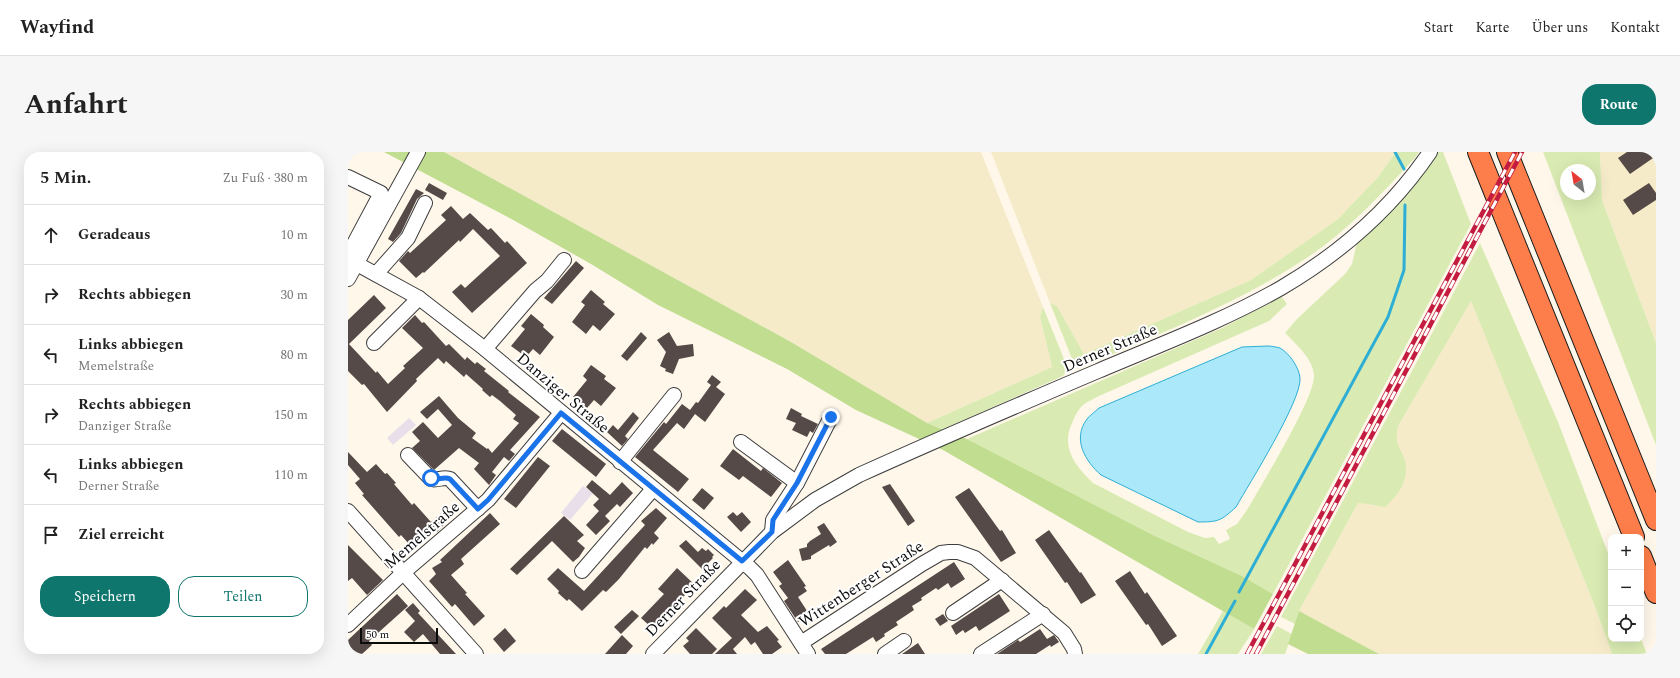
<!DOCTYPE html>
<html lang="de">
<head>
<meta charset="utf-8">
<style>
  body { margin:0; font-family:Spectral,serif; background:#f6f6f6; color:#222 }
  .controls { position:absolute; right:12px; bottom:12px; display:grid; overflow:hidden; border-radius:8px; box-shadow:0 4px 16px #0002 }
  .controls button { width:36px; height:36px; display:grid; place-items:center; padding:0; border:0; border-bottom:1px solid #e0e0e0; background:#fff; color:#222; font:20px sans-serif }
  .compass { position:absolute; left:1212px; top:12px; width:36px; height:36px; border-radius:50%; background:#fff; box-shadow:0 4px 16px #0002; rotate:329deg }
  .scale { position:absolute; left:12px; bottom:10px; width:78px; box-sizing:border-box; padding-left:4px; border:2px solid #0b0b0b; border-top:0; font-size:11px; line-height:14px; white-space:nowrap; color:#0b0b0b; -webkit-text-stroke:3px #fff; paint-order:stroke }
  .stop { position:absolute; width:12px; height:12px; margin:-9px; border:3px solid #1a73e8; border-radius:50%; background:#fff }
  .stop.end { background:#1a73e8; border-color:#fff; box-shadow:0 1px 4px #0008 }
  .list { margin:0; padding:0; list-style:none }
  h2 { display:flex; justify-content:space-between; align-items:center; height:52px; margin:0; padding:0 16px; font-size:17px }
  h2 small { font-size:13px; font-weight:400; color:#767676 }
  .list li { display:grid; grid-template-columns:26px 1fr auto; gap:12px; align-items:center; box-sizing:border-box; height:60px; padding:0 16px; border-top:1px solid #e0e0e0 }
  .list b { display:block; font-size:15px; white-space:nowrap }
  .list p { margin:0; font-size:13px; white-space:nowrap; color:#767676 }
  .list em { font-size:13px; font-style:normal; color:#767676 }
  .actions { display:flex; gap:8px; padding:12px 16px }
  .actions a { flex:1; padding:9px 0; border:1px solid #0f766e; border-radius:16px; text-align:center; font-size:14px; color:#0f766e }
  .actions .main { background:#0f766e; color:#fff }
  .icon { flex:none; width:22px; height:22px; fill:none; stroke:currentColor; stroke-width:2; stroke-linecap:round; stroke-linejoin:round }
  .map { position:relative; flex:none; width:1308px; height:502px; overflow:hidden; border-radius:16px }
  header { display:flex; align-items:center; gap:24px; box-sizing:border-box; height:56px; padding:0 20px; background:#fff; border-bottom:1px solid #e0e0e0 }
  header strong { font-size:19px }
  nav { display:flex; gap:22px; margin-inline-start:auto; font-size:14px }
  .intro { display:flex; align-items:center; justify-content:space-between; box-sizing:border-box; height:96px; padding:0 24px }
  h1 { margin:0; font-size:28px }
  .button { padding:10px 18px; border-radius:16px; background:#0f766e; color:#fff; font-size:14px; font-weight:700 }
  main { display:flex; gap:24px; padding:0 24px }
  aside { flex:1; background:#fff; border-radius:16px; box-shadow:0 4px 16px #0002 }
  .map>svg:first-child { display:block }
  .industrial { fill:#e8dfeb }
  .farmland { fill:#f6ebc9 }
  .green { fill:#d9ebb2; fill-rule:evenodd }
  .forest { fill:#c0dd90 }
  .water { fill:#abe9fa; stroke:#2eaed5 }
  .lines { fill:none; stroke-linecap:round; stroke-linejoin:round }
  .stream { stroke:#2eaed5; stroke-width:3 }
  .building { fill:#554a47 }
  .minor-casing { stroke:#3e3e3e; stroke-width:16 }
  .highway-casing { stroke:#1c1c1c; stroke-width:22 }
  .minor { stroke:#fff; stroke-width:14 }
  .highway { stroke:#fd7e4a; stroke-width:20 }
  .rail-casing { stroke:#c31c40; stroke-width:4.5 }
  .rail { stroke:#fff; stroke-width:3; stroke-dasharray:9; stroke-linecap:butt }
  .route { stroke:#1a73e8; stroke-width:5 }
  .labels { text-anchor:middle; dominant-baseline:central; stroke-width:4; stroke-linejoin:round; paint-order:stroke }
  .street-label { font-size:16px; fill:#0b0b0b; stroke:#fff }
</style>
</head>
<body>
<header>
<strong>Wayfind</strong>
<nav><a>Start</a><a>Karte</a><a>Über uns</a><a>Kontakt</a></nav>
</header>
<div class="intro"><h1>Anfahrt</h1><a class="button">Route</a></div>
<main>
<aside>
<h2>5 Min.<small>Zu Fuß · 380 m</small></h2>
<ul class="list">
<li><svg class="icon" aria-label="ahead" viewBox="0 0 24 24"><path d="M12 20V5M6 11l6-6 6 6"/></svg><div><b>Geradeaus</b></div><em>10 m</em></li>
<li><svg class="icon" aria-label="right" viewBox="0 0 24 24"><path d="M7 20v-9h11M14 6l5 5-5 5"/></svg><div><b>Rechts abbiegen</b></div><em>30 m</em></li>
<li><svg class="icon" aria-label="left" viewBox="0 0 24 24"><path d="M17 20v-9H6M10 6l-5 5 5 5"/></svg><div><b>Links abbiegen</b><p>Memelstraße</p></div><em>80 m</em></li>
<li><svg class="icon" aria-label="right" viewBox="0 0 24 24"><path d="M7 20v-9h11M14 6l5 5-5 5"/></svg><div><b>Rechts abbiegen</b><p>Danziger Straße</p></div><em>150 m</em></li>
<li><svg class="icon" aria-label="left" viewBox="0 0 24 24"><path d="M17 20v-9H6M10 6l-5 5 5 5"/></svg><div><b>Links abbiegen</b><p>Derner Straße</p></div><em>110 m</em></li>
<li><svg class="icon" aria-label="arrive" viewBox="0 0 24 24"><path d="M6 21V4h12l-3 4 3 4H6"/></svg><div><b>Ziel erreicht</b></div></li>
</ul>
<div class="actions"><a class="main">Speichern</a><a>Teilen</a></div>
</aside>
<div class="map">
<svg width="1308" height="502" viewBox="0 0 1308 502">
  <rect width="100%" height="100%" fill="#fff7ea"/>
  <g class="industrial">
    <path d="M61 266 68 273 45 293 39 286Z"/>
    <path d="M235 334 245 341 222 368 213 361Z"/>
  </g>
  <g class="farmland">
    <path d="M96 0H633L695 155 692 165 704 215 579 271 443 190Z"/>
    <path d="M643 0H1048L1030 25 990 67 903 128 736 202 709 154 702 151Z"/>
    <path d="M1252 0H1308V191L1254 48Z"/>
    <path d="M1123 148 1246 452 1264 502H1031L951 459 1010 351H1018L1026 354 1057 321V310L1047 287 1050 274Z"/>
  </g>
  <g class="green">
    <path d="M1048 0H1071L1066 7C1033 42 1001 78 960 105 891 151 813 181 737 214L730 213 724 207 702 151 709 154 736 202 903 128 990 67 1030 25Z"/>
    <path d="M1089 0H1095L1123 72 925 442 894 424 805 383 619 287 872 177 934 145 939 152 921 169 751 244C746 247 740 249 735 253 731 257 727 263 725 269 712 294 726 313 745 331L840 380 857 386 866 385 871 392 882 387 878 378 889 372 899 358C913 333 967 246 966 223 965 207 948 192 937 181L949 167 997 122 1004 112 1009 90 1081 12Z"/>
    <path d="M1195 0H1252L1254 48 1308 191V293ZM1218 18H1242V42H1218Z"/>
    <path d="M1132 91 1210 270 1263 409V487H1293L1299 502H1264L1246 452 1123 149 1050 274C1046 295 1052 292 1057 309 1062 327 1050 344 1037 355 1027 354 1019 351 1010 351L951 459 947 472 933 465Z"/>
    <path d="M695 155 718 212V219L715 224 595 277 579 271 704 215 692 165Z"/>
    <path d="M875 459 906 477 905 479 890 502H850Z"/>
    <path d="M929 474 944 482 937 502H913Z"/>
  </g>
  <g class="forest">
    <path d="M36 0H96L443 190 579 271 619 287 805 383 894 424 925 442 906 477 595 298 508 258 439 217 310 153 243 112 167 69Z"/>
    <path d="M951 459 1031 502H960L940 492Z"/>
  </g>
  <path class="water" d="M920 194C923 194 928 195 932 196 941 201 951 215 952 226 954 248 901 332 888 355 873 369 870 370 850 370L753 323C737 309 724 287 739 267 742 263 747 260 751 256L894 195Z"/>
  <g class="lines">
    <g class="stream">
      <path d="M1047 0 1056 17"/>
      <path d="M891 440 1040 165 1056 118 1057 53"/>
      <path d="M858 502 887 449"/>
    </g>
  </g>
  <g class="building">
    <path d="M1279 0H1308V4L1282 22 1270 6Z"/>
    <path d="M81 31 99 41 95 48 77 38Z"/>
    <path d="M1301 31 1308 41V48L1285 63 1275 48Z"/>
    <path d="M68 37 76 41 69 47 53 81 45 90 40 87Z"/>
    <path d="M103 54 115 67 122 61 140 78 143 76 157 91 159 89 179 111 124 161 104 140 113 132 117 136 152 104 125 77 112 90 111 88 76 121 75 120 68 126 51 109 60 99 62 101 98 68 93 63Z"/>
    <path d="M228 109 236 116 204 152 196 146Z"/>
    <path d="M243 138 257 150 255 152 267 162 252 179 245 173 238 182 224 170 237 153 233 150Z"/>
    <path d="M26 143 38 156 1 192 28 221 29 219 40 232 57 216 55 214 75 196 54 176 67 163 74 171 76 170 98 194 101 192 117 208 119 205 127 212 129 210 138 217 136 219 161 239 160 240 192 265 162 298 167 302 161 309 156 305 144 320 148 323 141 333 126 317 131 311 111 296 86 318 64 296 72 289 64 280 75 270 90 286 104 273 90 257 79 267 72 260 91 244 110 266 128 281 124 286 139 297 140 296 144 301 171 271 165 267 168 263 152 249 144 243 142 245 134 238 135 237 118 222 116 225 98 209 96 212 90 206 68 227 69 229 39 260 16 232 14 233 0 219V168Z"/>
    <path d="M183 162 196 173 195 175 206 185 192 203 185 197 178 205 163 194 177 177 173 174Z"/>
    <path d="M293 180 299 186 279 209 273 204Z"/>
    <path d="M321 180 329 194 345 192 346 204 331 207 325 222 317 219 318 217 312 214 318 200 309 188Z"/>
    <path d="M243 213 258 224 256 227 268 236 253 254 246 248 239 256 225 245 239 228 235 224Z"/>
    <path d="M364 223 373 230 368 235 377 242 357 270 347 262 336 277 329 271 305 298 341 327 330 340 287 305 316 270 318 272 334 252 342 258 348 250 350 251 363 233 359 230Z"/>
    <path d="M443 256 454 262 453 264 470 272 465 281 462 279 459 285 444 278 448 271 438 267Z"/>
    <path d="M285 260 291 266 277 284 280 287 274 294 259 280 265 273 270 278Z"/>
    <path d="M214 277 258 312 248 325 204 289Z"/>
    <path d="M385 297 413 319 415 316 434 331 423 345 395 324 391 328 372 314Z"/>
    <path d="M0 300 19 320 28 312 37 322 39 321 48 331 46 332 64 353 66 351 83 370 97 358 103 365 89 380 87 378 80 385 76 380 61 392 53 383 51 385 14 343 16 342 7 331 12 327 0 313Z"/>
    <path d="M190 305 202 314 168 356 156 347Z"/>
    <path d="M244 328 262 343 274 330 285 341 272 355 269 352 257 364 262 369 248 383 238 373 251 359 245 353 251 347 238 335Z"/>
    <path d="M542 332 567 369 560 374 534 335Z"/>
    <path d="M354 336 366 346 356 358 344 348Z"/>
    <path d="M621 336 652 379 654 378 668 401 653 410 607 345Z"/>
    <path d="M308 356 319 366 306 381 311 386 305 393 304 391 299 397 297 395 271 427 258 440 255 438 234 459 221 447 219 449 210 441 211 439 199 427 210 416 236 439 297 373 293 369Z"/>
    <path d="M385 360 389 364 394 360 403 370 393 380 379 365Z"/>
    <path d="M142 361 152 372 113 407 116 412 103 423 119 441 117 442 137 464 126 474 107 452 104 455 81 429 88 422 84 416 94 410 92 408Z"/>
    <path d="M216 364 236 383 229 389 237 396 231 405 225 410 204 389 169 423 162 417Z"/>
    <path d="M476 371 489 390 482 395 481 393 463 404V407L454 409 451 397 459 395V392L462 389 473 382 469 375Z"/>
    <path d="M701 378 732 421 733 420 748 443 733 452 719 430 717 431 687 388Z"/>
    <path d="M338 388 350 400 354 396 358 399 360 397 366 403 364 405 365 406 354 417 331 394Z"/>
    <path d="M0 393 35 428 19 443 4 426 0 429Z"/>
    <path d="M440 408 458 434 456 435 459 439 450 445 461 462 450 470 436 449 440 446 431 434 434 432 425 420Z"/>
    <path d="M606 410 617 427 603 436 600 431 590 438 588 436 573 446 574 448 564 454 566 458 548 470 550 473 536 482 537 484 528 490 525 485 498 502H477L473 497Z"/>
    <path d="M329 416 347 433 304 476 293 466 316 442 310 437Z"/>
    <path d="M782 419 797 442 799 440 829 484 814 494 800 472 798 473 767 429Z"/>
    <path d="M397 437 409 448 393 463 410 480 419 474 431 488 429 489 434 495 424 502H415L407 490 403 493 397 485 385 497 389 502H367L384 486 364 466 376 454 378 456Z"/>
    <path d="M49 442 60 454 21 489 24 493 14 502H0V488Z"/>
    <path d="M651 442 662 459 631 479 628 474 617 481 615 478 608 483 603 474Z"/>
    <path d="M65 451 72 459 70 461 108 502H92L75 482 66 490 56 480 67 469 57 458Z"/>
    <path d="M284 458 291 464 273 482 266 475Z"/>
    <path d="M595 462 600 469 592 474 587 467Z"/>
    <path d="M157 476 168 489 156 500 145 487Z"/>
    <path d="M348 476 369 497 364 502H342L335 494 341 489 338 486Z"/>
    <path d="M692 477 699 487 706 483 711 490 703 495 702 493 688 502H649L670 488 672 490Z"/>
    <path d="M274 483 285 494 278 502H257Z"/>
    <path d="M570 491 577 502H554Z"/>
  </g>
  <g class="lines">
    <g class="minor-casing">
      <g id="minor">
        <path d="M0 25 33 41 0 103"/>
        <path d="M0 107 71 146 137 197 402 416 409 423 460 502"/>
        <path d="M28 122 60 86 77 51"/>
        <path d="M0 127 70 0"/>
        <path d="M26 191 71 146"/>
        <path d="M137 197 187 139 199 129 216 108"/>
        <path d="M393 290 449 331"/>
        <path d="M60 303 83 327C89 329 96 324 102 327L130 357"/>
        <path d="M272 310 326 243"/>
        <path d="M0 359 128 502"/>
        <path d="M424 380 425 368 449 331 483 265"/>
        <path d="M234 419 305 337"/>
        <path d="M605 461 654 428"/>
        <path d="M0 473 56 420 140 348 213 261"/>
        <path d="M453 491 574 412 593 401 601 400H610L627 406 716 481 726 497 727 502"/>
        <path d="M305 502 424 380 467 348 511 323C591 287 670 253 750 219 811 193 875 169 933 136 991 102 1044 56 1082 0"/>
        <path d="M537 502 556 489"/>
        <path d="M633 502 695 462"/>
      </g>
    </g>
    <g class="highway-casing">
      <g id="highway">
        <path d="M1130 0 1286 385"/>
        <path d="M1159 0 1308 368"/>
        <path d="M1293 404 1308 441"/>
      </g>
    </g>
    <use href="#minor" class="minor"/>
    <use href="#highway" class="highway"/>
    <g class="rail-casing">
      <g id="rail">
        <path d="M899 502 1167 0"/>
        <path d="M908 502 1174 0"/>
      </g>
    </g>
    <use href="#rail" class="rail"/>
  </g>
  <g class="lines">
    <path class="route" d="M83 326C89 329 96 324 102 327L130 357 140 348 213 261 394 409 424 380 425 368 449 331 483 265"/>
  </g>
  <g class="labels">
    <g class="street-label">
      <text transform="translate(762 196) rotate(-23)">Derner Straße</text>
      <text transform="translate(215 241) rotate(40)">Danziger Straße</text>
      <text transform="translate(74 383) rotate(-41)">Memelstraße</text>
      <text transform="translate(513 432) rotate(-33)">Wittenberger Straße</text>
      <text transform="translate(335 446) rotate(-46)">Derner Straße</text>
    </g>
  </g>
</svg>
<div class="controls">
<button>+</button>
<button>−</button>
<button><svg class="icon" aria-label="locate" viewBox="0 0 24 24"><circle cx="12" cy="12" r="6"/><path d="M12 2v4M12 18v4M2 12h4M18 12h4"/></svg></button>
</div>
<svg class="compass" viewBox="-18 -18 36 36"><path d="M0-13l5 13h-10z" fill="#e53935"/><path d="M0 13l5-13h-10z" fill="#767676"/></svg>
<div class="scale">50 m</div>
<div class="stop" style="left:83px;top:326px"></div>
<div class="stop end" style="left:483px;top:265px"></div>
</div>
</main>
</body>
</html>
